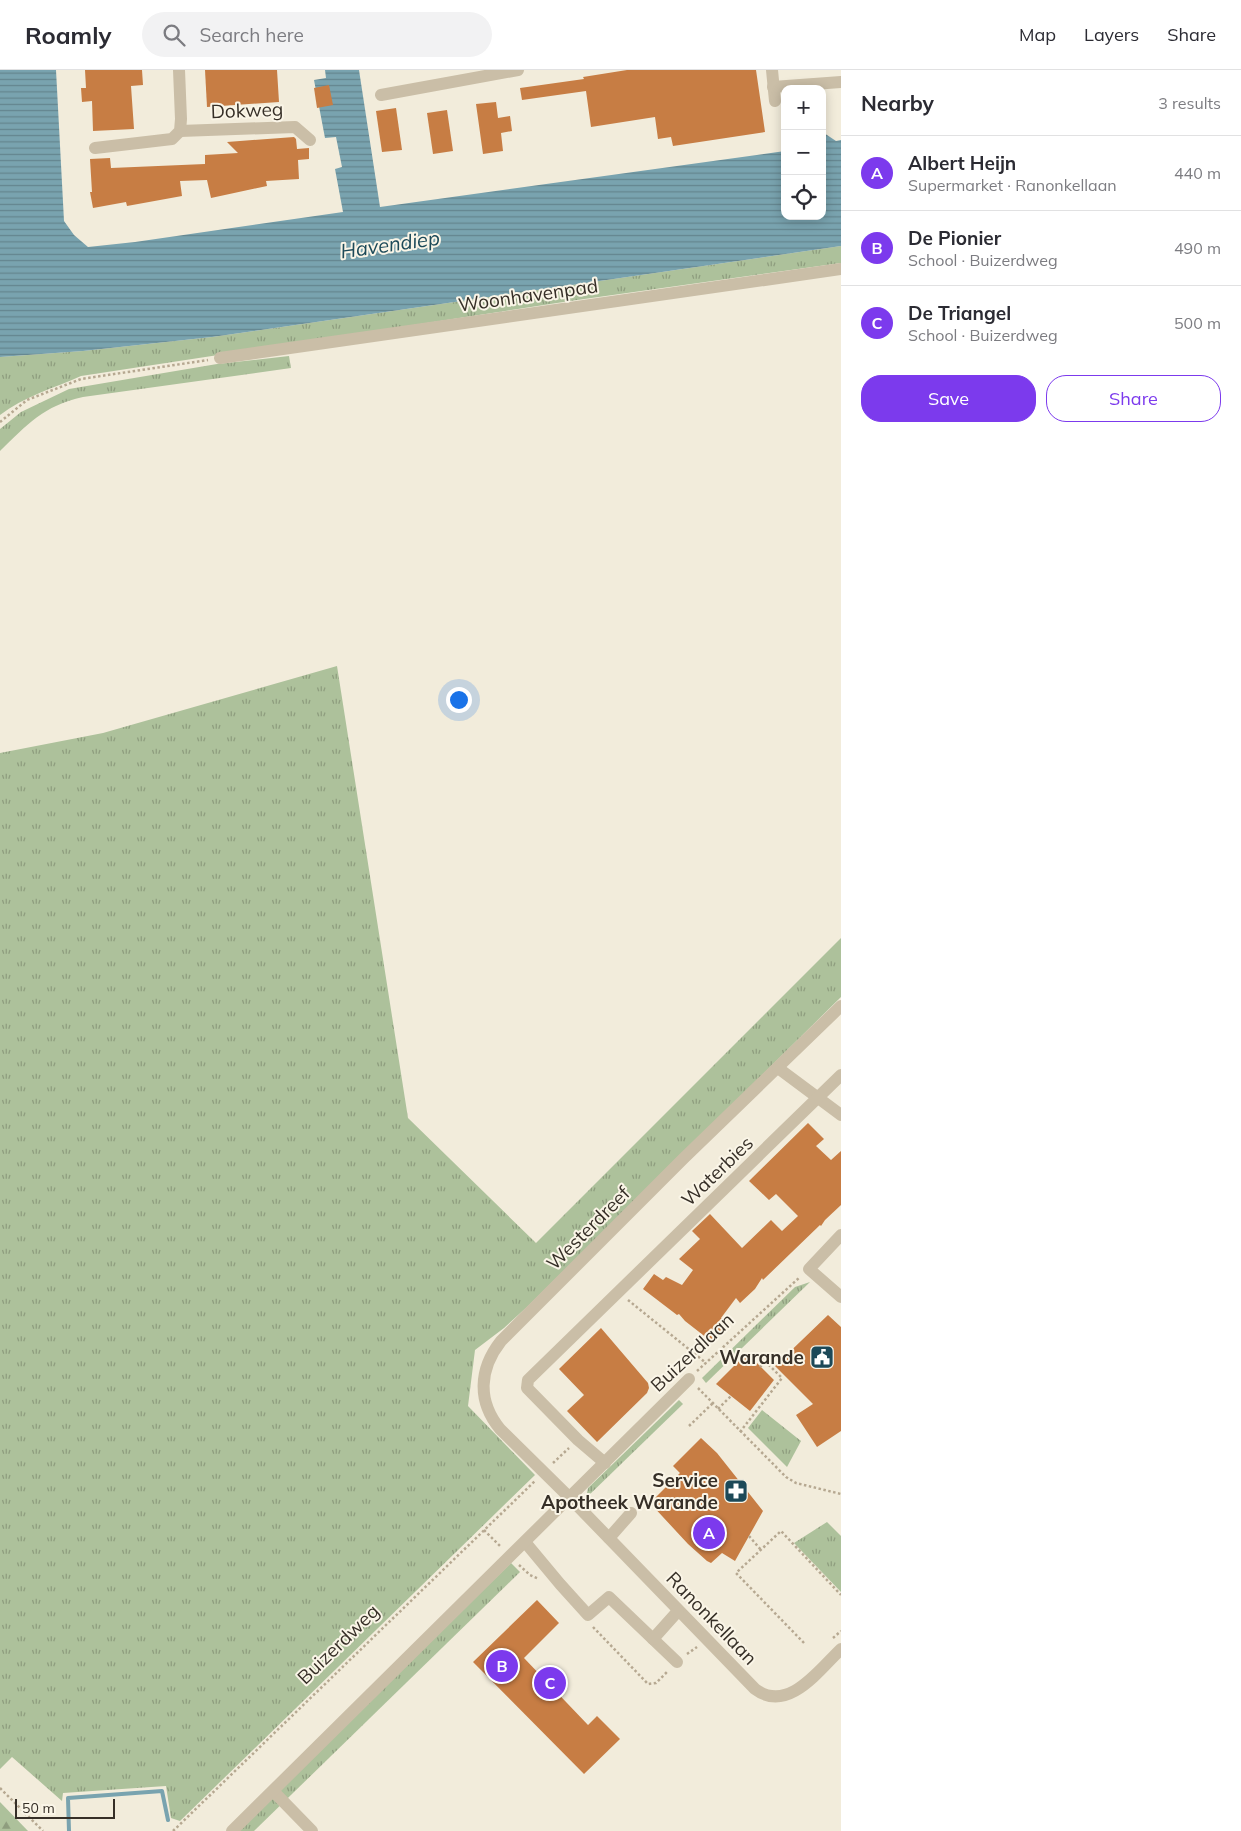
<!DOCTYPE html>
<html lang="en">
<head>
<meta charset="utf-8">
<style>
  body { margin:0; font-family:Mulish,sans-serif; background:#f2f2f3; color:#2b2b33 }
  .controls { position:absolute; right:15px; top:15px; display:grid; overflow:hidden; border-radius:10px; box-shadow:0 2px 12px #0003 }
  .controls button { width:45px; height:45px; display:grid; place-items:center; padding:0; border:0; border-bottom:1px solid #e1e1e2; background:#fff; color:#2b2b33; font:25px sans-serif }
  .scale { position:absolute; left:15px; bottom:12px; width:100px; box-sizing:border-box; padding-left:5px; border:2px solid #362f27; border-top:0; font-size:14px; line-height:18px; white-space:nowrap; color:#362f27; -webkit-text-stroke:4px #faf5e7; paint-order:stroke }
  .you { position:absolute; left:458px; top:629px; width:18px; height:18px; margin:-12px; border:4px solid #fff; border-radius:50%; background:#1a73e8; box-shadow:0 0 0 8px #1a73e833 }
  .badge { display:grid; place-items:center; width:32px; height:32px; border-radius:50%; background:#7c3aed; color:#fff; font-size:16px; font-weight:700 }
  .pin { position:absolute; translate:-50% -50%; border:2px solid #fff; box-shadow:0 1px 5px #0006 }
  .list { margin:0; padding:0; list-style:none }
  h2 { display:flex; justify-content:space-between; align-items:center; height:65px; margin:0; padding:0 20px; font-size:21px }
  h2 small { font-size:16px; font-weight:400; color:#7c7c81 }
  .list li { display:grid; grid-template-columns:32px 1fr auto; gap:15px; align-items:center; box-sizing:border-box; height:75px; padding:0 20px; border-top:1px solid #e1e1e2 }
  .list b { display:block; font-size:19px; white-space:nowrap }
  .list p { margin:0; font-size:16px; white-space:nowrap; color:#7c7c81 }
  .list em { font-size:16px; font-style:normal; color:#7c7c81 }
  .actions { display:flex; gap:10px; padding:15px 20px }
  .actions a { flex:1; padding:11px 0; border:1px solid #7c3aed; border-radius:20px; text-align:center; font-size:18px; color:#7c3aed }
  .actions .main { background:#7c3aed; color:#fff }
  .icon { flex:none; width:28px; height:28px; fill:none; stroke:currentColor; stroke-width:2; stroke-linecap:round; stroke-linejoin:round }
  .map { position:relative; flex:none; width:841px; height:1761px; overflow:hidden }
  header { display:flex; align-items:center; gap:30px; box-sizing:border-box; height:70px; padding:0 25px; background:#fff; border-bottom:1px solid #e1e1e2 }
  header strong { font-size:24px }
  nav { display:flex; gap:28px; margin-inline-start:auto; font-size:18px }
  .search { width:350px; height:45px; background:#f2f2f3; display:flex; align-items:center; gap:12px; box-sizing:border-box; padding:0 18px; border-radius:28px; color:#7c7c81; font-size:19px }
  main { display:flex }
  aside { flex:1; background:#fff }
  .map>svg:first-child { display:block }
  .grass { fill:url(#grass-tufts) }
  .forest { fill:url(#forest-firs) }
  .water { fill:url(#water-rules) }
  .lines { fill:none; stroke-linecap:round; stroke-linejoin:round }
  .stream { stroke:#79a3af; stroke-width:4 }
  .building { fill:#c77d44 }
  .path { stroke:#b6a891; stroke-width:2.5; stroke-dasharray:2.5 2.5; stroke-linecap:butt }
  .minor { stroke:#cabea7; stroke-width:12 }
  .labels { text-anchor:middle; dominant-baseline:central; stroke-width:4; stroke-linejoin:round; paint-order:stroke }
  .street-label { font-size:19px; fill:#362f27; stroke:#faf5e7 }
  .poi-label { font-size:19px; font-weight:bold; fill:#362f27; stroke:#faf5e7; text-anchor:end }
  .water-label { font-size:20px; font-style:italic; fill:#1c4958; stroke:#faf5e7 }
</style>
</head>
<body>
<header>
<strong>Roamly</strong>
<div class="search"><svg class="icon" aria-label="search" viewBox="0 0 24 24"><circle cx="10" cy="10" r="6"/><path d="M15 15l6 6"/></svg>Search here</div>
<nav><a>Map</a><a>Layers</a><a>Share</a></nav>
</header>
<main>
<div class="map">
<svg width="841" height="1761" viewBox="0 0 841 1761">
  <defs>
    <pattern id="grass-tufts" width="24" height="20" patternUnits="userSpaceOnUse" patternTransform="scale(1.25)"><rect width="24" height="20" fill="#adc19b"/><path d="M3 7l-1-3M5 7V3M7 7l1-3M15 17l-1-3M17 17v-4M19 17l1-3" fill="none" stroke="#8e9d7e"/></pattern>
    <pattern id="forest-firs" width="22" height="20" patternUnits="userSpaceOnUse" patternTransform="scale(1.25)"><rect width="22" height="20" fill="#adc19b"/><path d="M5 1l3.5 6h-7zM16 11l3.5 6h-7z" fill="#8e9d7e"/></pattern>
    <pattern id="water-rules" width="6" height="5" patternUnits="userSpaceOnUse" patternTransform="scale(1.25)"><rect width="6" height="5" fill="#79a3af"/><path d="M0 2.5h6" fill="none" stroke="#64858e"/></pattern>
  </defs>
  <rect width="100%" height="100%" fill="#f2ecdb"/>
  <g class="grass">
    <path d="M841 176V193L570 231 81 306C54 318 23 327 0 345V287L83 281 212 267Z"/>
    <path d="M289 286 291 298 83 327C43 336 28 354 0 381V359L21 342 69 319 217 294Z"/>
    <path d="M337 596 408 1048 536 1173 841 868V927L527 1237 504 1258 475 1280 468 1336 535 1405 180 1751 171 1748 166 1716 63 1723 62 1731 12 1687 0 1699V683L103 663Z"/>
    <path d="M810 1212 706 1313 702 1308 795 1217Z"/>
    <path d="M679 1330 683 1334 586 1428 588 1418Z"/>
    <path d="M762 1340 801 1371 787 1397 748 1358Z"/>
    <path d="M827 1452 841 1466V1522L794 1473Z"/>
    <path d="M511 1493 520 1502 254 1761H234Z"/>
  </g>
  <path class="forest" d="M0 1732 28 1761H0Z"/>
  <path class="water" d="M0 0H56L64 151 74 165 88 177 135 172 343 142 335 99 342 97 336 67 325 68 314 10 326 8 325 0H359L380 137 785 81V146H822V66L824 63 836 71 841 70V176L212 267 83 281 0 287Z"/>
  <g class="lines">
    <path class="stream" d="M69 1761 68 1728 162 1721 168 1750"/>
  </g>
  <g class="building">
    <path d="M85 0H142L143 15 131 16 134 59 93 61 92 31 82 32 81 18H86Z"/>
    <path d="M205 0H277L279 32 207 37Z"/>
    <path d="M627 0H756L765 62 673 76 671 67 658 69 655 47 591 57 586 21 522 30 520 18 584 9 583 7Z"/>
    <path d="M329 15 333 35 317 38 314 18Z"/>
    <path d="M496 32 498 48 510 46 512 61 501 63 503 81 483 84 476 34Z"/>
    <path d="M396 38 402 80 382 82 376 41Z"/>
    <path d="M447 40 453 81 433 84 427 43Z"/>
    <path d="M294 67 296 69 297 79 309 78V89L298 90 299 109 266 111 267 116 211 128 207 110 180 111 182 126 127 136 126 132 93 138 90 122H92L90 89 110 88 111 98 205 94V85L238 83 227 72Z"/>
    <path d="M808 1053 824 1069 816 1076 831 1090 841 1081V1135L825 1150 821 1156 820 1155 763 1210 762 1208 755 1219 740 1233 736 1228 721 1248 726 1253 712 1272 685 1251 679 1244 677 1245 643 1219 654 1204 663 1210 666 1207 682 1215 693 1200 679 1189 700 1169 692 1161 710 1144 742 1178 771 1150 782 1161 798 1146 776 1124 769 1130 749 1111Z"/>
    <path d="M828 1245 841 1257V1361L817 1377 796 1345 813 1334 775 1296Z"/>
    <path d="M601 1258 648 1313 649 1318 647 1323 597 1372 567 1341 584 1325 559 1299Z"/>
    <path d="M744 1286 754 1296 757 1293 774 1310 750 1341 716 1314Z"/>
    <path d="M701 1368 717 1383 763 1441 735 1491 722 1483 711 1493 707 1491 688 1474 650 1433 680 1403 673 1396Z"/>
    <path d="M537 1530 559 1553 524 1588 588 1655 597 1646 620 1669 584 1704 473 1592Z"/>
  </g>
  <g class="lines">
    <g class="path">
      <path d="M0 352 27 330 81 309 208 290"/>
      <path d="M628 1230 706 1293"/>
      <path d="M760 1297 765 1291"/>
      <path d="M697 1301 800 1207"/>
      <path d="M698 1318 786 1407 796 1413 841 1424"/>
      <path d="M718 1339 731 1326"/>
      <path d="M689 1356 713 1333"/>
      <path d="M740 1362 782 1308 758 1284"/>
      <path d="M553 1393 569 1378"/>
      <path d="M484 1460 501 1477"/>
      <path d="M749 1466 761 1480"/>
      <path d="M519 1495 530 1505 539 1509"/>
      <path d="M593 1557 648 1614 656 1613 668 1601"/>
      <path d="M833 1568 841 1561"/>
      <path d="M804 1573 736 1503 781 1461 841 1525"/>
      <path d="M687 1584 697 1577"/>
      <path d="M0 1718 43 1761"/>
      <path d="M173 1761 535 1411"/>
    </g>
    <g class="minor">
      <path d="M772 0 775 31"/>
      <path d="M773 17 841 12"/>
      <path d="M381 25 518 0"/>
      <path d="M180 61 295 57 310 70"/>
      <path d="M95 78 172 69 180 61 181 49 179 0"/>
      <path d="M220 288 841 199"/>
      <path d="M841 936 684 1088 501 1271C479 1299 477 1331 500 1359L569 1427 755 1619C788 1644 819 1600 841 1579"/>
      <path d="M778 998 841 1045"/>
      <path d="M841 1165 809 1199 841 1227"/>
      <path d="M605 1393 578 1370 527 1318 528 1310 841 1005"/>
      <path d="M609 1468 631 1443"/>
      <path d="M525 1472 560 1514 588 1545 609 1527 677 1592"/>
      <path d="M653 1569 678 1541"/>
      <path d="M274 1722 312 1761"/>
      <path d="M232 1761 689 1309"/>
    </g>
  </g>
  <defs>
    <g id="civic-square" transform="scale(1.25)"><rect x="-9" y="-9" width="18" height="18" rx="4" fill="#1c4958" stroke="#faf5e7"/><path d="M-.6-6.5H3V-4.5H.6V-3L4-1V1h2V6H-6V1h2V-1L-.6-3ZM-1.2 2.5V6h2.4V2.5Z" fill="#fff"/></g>
    <g id="pharmacy-square" transform="scale(1.25)"><rect x="-9" y="-9" width="18" height="18" rx="4" fill="#1c4958" stroke="#faf5e7"/><path d="M-2-6h4v4h4v4h-4v4h-4v-4h-4v-4h4Z" fill="#fff"/></g>
  </defs>
  <g fill-rule="evenodd">
    <use href="#civic-square" x="822" y="1287"/>
    <use href="#pharmacy-square" x="736" y="1421"/>
  </g>
  <g class="labels">
    <g class="street-label">
      <text transform="translate(247 40) rotate(-2)">Dokweg</text>
      <text transform="translate(528 225) rotate(-8)">Woonhavenpad</text>
      <text transform="translate(717 1101) rotate(-44)">Waterbies</text>
      <text transform="translate(588 1158) rotate(-45)">Westerdreef</text>
      <text transform="translate(692 1282) rotate(-43)">Buizerdlaan</text>
      <text transform="translate(712 1548) rotate(46)">Ranonkellaan</text>
      <text transform="translate(338 1574) rotate(-44)">Buizerdweg</text>
    </g>
    <g class="poi-label">
      <text x="804" y="1287">Warande</text>
      <text x="718" y="1410">Service<tspan x="718" dy="22">Apotheek Warande</tspan></text>
    </g>
    <g class="water-label">
      <text transform="translate(390 174) rotate(-8)">Havendiep</text>
    </g>
  </g>
</svg>
<div class="controls">
<button>+</button>
<button>−</button>
<button><svg class="icon" aria-label="locate" viewBox="0 0 24 24"><circle cx="12" cy="12" r="6"/><path d="M12 2v4M12 18v4M2 12h4M18 12h4"/></svg></button>
</div>
<div class="scale">50 m</div>
<div class="you"></div>
<div class="pin badge" style="left:709px;top:1463px">A</div>
<div class="pin badge" style="left:502px;top:1596px">B</div>
<div class="pin badge" style="left:550px;top:1613px">C</div>
</div>
<aside>
<h2>Nearby<small>3 results</small></h2>
<ul class="list">
<li><span class="badge">A</span><div><b>Albert Heijn</b><p>Supermarket · Ranonkellaan</p></div><em>440 m</em></li>
<li><span class="badge">B</span><div><b>De Pionier</b><p>School · Buizerdweg</p></div><em>490 m</em></li>
<li><span class="badge">C</span><div><b>De Triangel</b><p>School · Buizerdweg</p></div><em>500 m</em></li>
</ul>
<div class="actions"><a class="main">Save</a><a>Share</a></div>
</aside>
</main>
</body>
</html>
